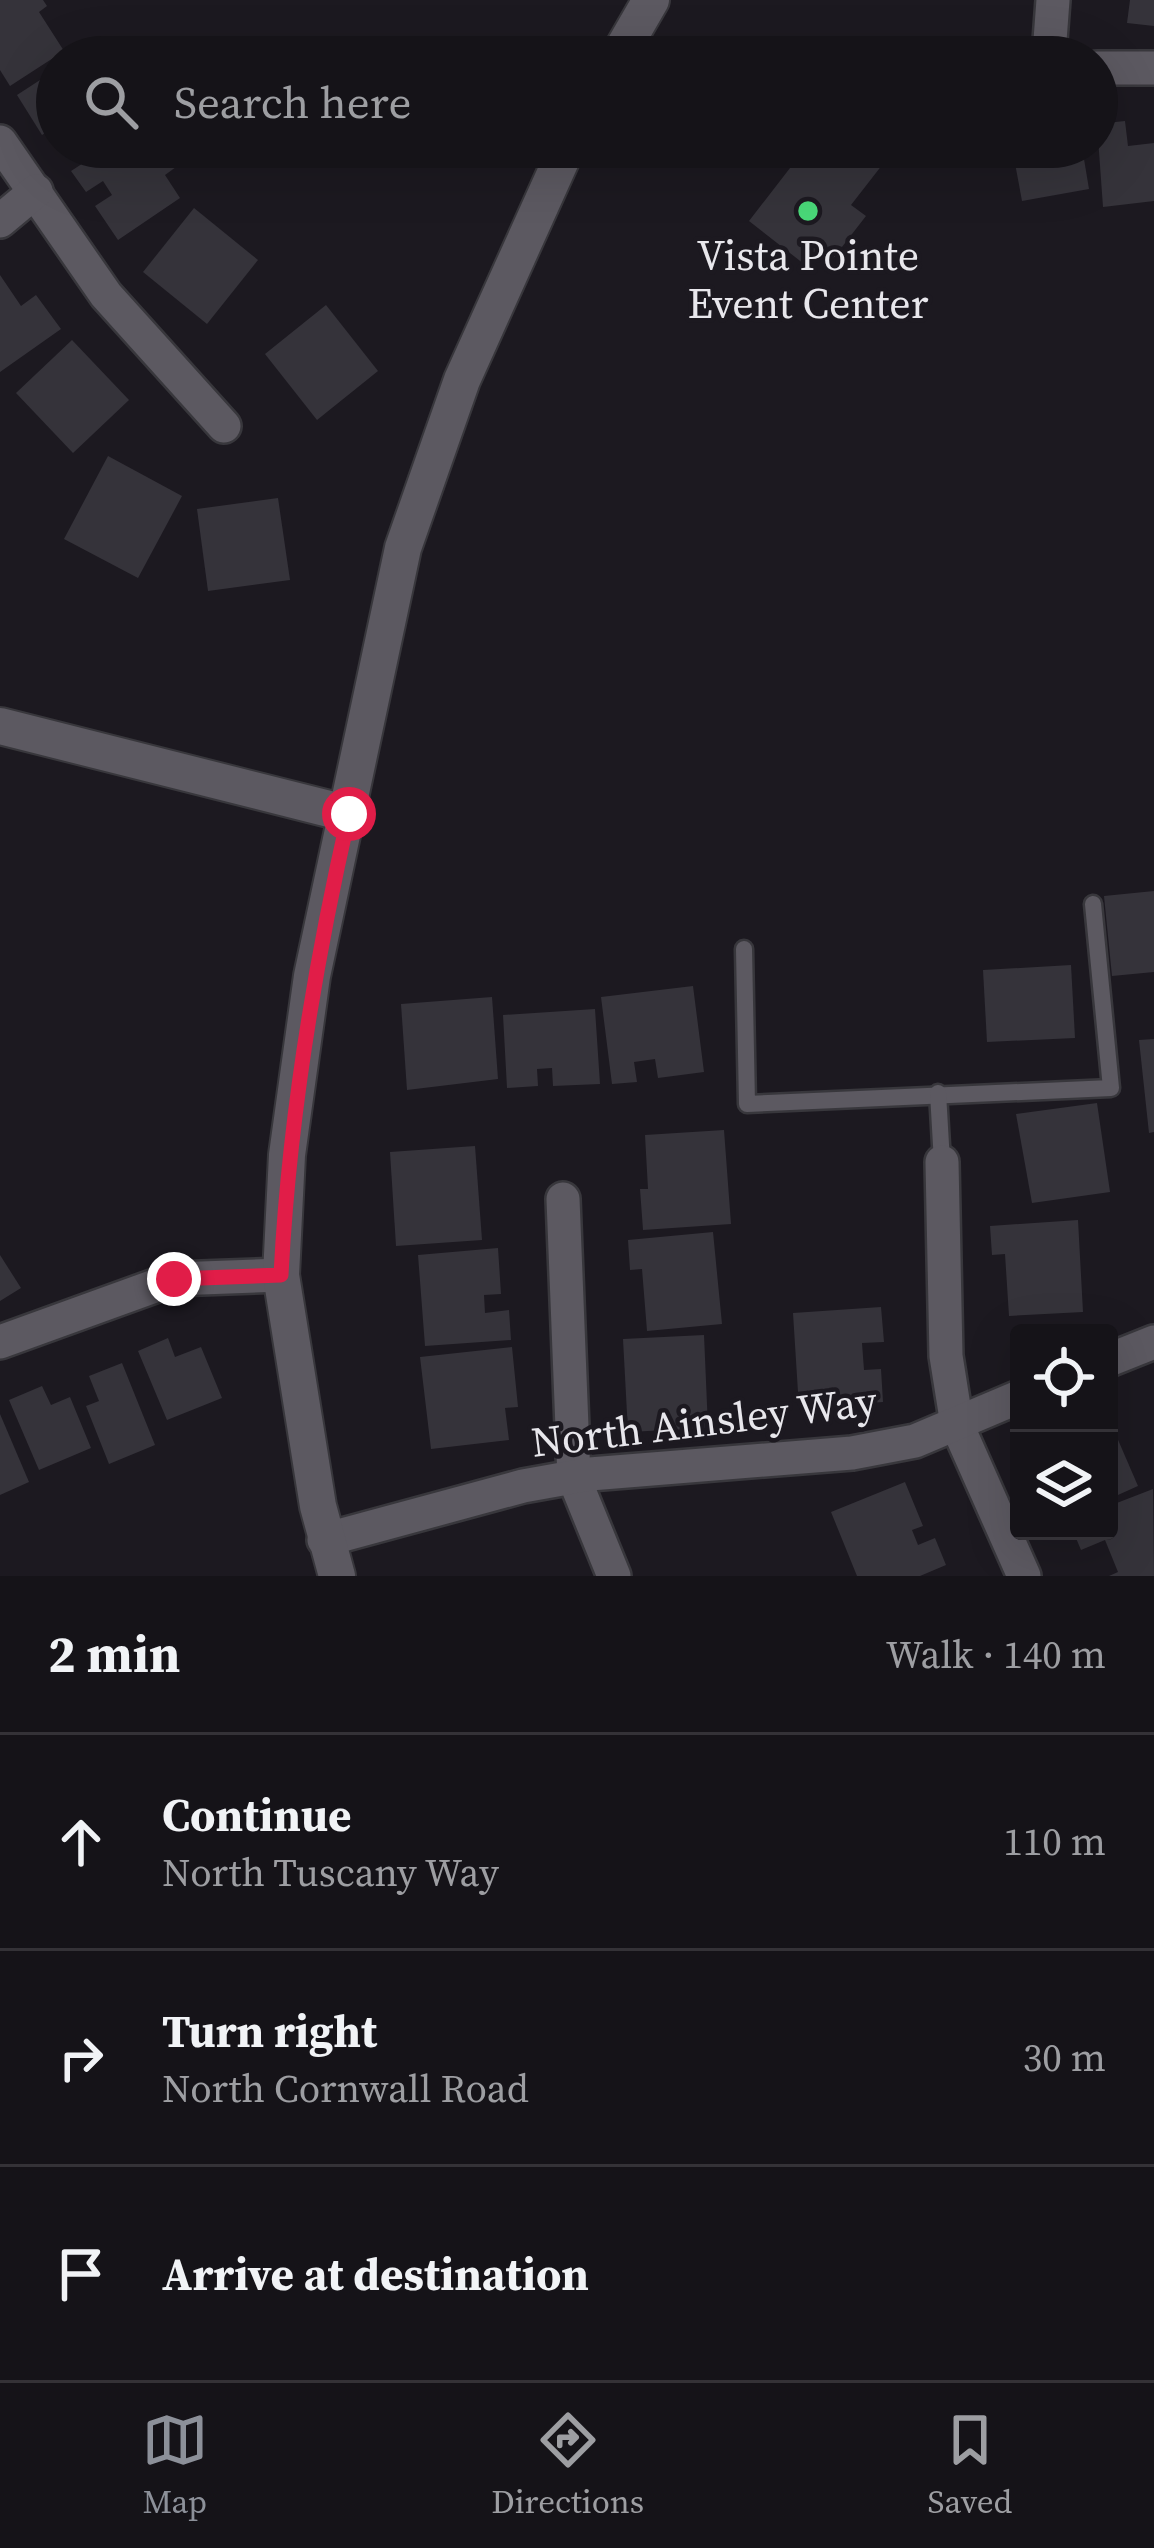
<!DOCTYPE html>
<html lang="en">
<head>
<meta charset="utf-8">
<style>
  body { margin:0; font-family:"Source Serif 4",serif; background:#222025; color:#f1f3f6 }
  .controls { position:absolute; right:36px; bottom:36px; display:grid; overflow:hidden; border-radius:12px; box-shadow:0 12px 48px #0002 }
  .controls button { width:108px; height:108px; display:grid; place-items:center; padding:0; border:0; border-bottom:3px solid #343237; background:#151318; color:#f1f3f6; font:60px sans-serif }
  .stop { position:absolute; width:36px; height:36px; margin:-27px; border:9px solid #e11d48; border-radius:50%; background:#fff }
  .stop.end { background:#e11d48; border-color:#fff; box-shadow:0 3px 12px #0008 }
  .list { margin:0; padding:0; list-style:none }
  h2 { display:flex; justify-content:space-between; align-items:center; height:156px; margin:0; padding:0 48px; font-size:51px }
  h2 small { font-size:39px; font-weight:400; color:#9d9ea2 }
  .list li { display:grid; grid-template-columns:78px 1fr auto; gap:36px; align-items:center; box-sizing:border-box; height:216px; padding:0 48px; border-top:3px solid #343237 }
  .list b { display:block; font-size:45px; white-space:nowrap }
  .list p { margin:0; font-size:39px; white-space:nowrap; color:#9d9ea2 }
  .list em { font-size:39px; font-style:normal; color:#9d9ea2 }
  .icon { flex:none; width:66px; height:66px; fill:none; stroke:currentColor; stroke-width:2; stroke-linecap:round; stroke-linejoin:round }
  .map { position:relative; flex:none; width:1154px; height:1576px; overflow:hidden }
  .search { position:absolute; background:#151318; box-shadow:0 12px 48px #0002; left:36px; right:36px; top:36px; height:132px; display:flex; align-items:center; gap:30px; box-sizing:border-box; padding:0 42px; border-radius:66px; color:#9d9ea2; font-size:45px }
  .sheet { height:804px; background:#151318 }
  nav { display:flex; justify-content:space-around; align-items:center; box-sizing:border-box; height:168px; border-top:3px solid #343237; background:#151318; font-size:33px; color:#9d9ea2 }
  nav a { display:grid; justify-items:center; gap:6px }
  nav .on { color:#8c9099 }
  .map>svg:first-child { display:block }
  .building { fill:#35333a }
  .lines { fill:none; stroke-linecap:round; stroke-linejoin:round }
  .lane-casing { stroke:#38373c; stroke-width:21 }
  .street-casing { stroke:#38373c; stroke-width:38 }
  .secondary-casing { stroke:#38373c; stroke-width:40 }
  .lane { stroke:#5c5961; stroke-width:16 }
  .street { stroke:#5c5961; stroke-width:33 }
  .secondary { stroke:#5c5961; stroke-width:36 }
  .route { stroke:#e11d48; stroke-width:15 }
  .poi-dot { fill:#49d778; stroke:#1c1920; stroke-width:4.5 }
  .labels { text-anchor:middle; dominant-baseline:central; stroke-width:9; stroke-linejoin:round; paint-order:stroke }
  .poi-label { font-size:42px; fill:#e8e7ec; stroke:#1c1920 }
  .street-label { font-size:42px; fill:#e8e7ec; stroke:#1c1920 }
</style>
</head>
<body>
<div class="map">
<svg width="1154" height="1576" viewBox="0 0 1154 1576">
  <rect width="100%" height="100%" fill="#1c1920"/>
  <g class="building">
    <path d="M0 0H43L47 6 39 12 64 51 10 86 0 70Z"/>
    <path d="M1130 0H1154V26L1127 23Z"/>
    <path d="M57 69V125L42 135 17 95Z"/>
    <path d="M1125 121 1128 146 1154 143V201L1103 207 1097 124Z"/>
    <path d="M108 147H163L176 167 165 175 180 198 118 240 95 206 112 195 103 181 86 192 71 171Z"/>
    <path d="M774 147H869L886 160 851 205 866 216 828 265 813 253 804 264 749 221 790 168 770 152Z"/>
    <path d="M1012 147H1082L1089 189 1022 201Z"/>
    <path d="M194 208 258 260 207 324 143 272Z"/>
    <path d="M0 275 21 306 36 295 61 329 0 372Z"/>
    <path d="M326 305 378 371 317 420 265 354Z"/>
    <path d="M72 340 129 400 73 453 16 393Z"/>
    <path d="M108 456 182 496 138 578 64 539Z"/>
    <path d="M278 498 290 580 208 591 197 509Z"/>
    <path d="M1154 891V972L1112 976 1104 896Z"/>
    <path d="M1071 965 1075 1038 987 1042 983 970Z"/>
    <path d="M693 986 704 1072 658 1078 655 1059 634 1062 637 1082 612 1084 601 997Z"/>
    <path d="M492 997 498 1079 407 1090 401 1004Z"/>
    <path d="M595 1009 600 1084 553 1086 552 1068 537 1069 538 1086 507 1088 503 1015Z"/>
    <path d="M1154 1039V1132L1149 1133 1139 1040Z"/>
    <path d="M1097 1103 1110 1192 1032 1203 1016 1114Z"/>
    <path d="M724 1130 731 1224 643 1230 640 1189H648L645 1135Z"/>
    <path d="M475 1146 482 1240 396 1246 390 1152Z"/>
    <path d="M1078 1220 1083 1312 1009 1316 1005 1254 992 1255 990 1226Z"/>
    <path d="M713 1232 722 1324 647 1331 642 1269 630 1270 628 1240Z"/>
    <path d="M498 1248 501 1294 484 1295 485 1313 509 1310 511 1340 425 1346 418 1255Z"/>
    <path d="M0 1255 21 1288 0 1301Z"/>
    <path d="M881 1307 884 1342 862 1343 864 1370 881 1369 883 1402 799 1408 793 1313Z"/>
    <path d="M704 1335 708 1428 628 1432 623 1339Z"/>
    <path d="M168 1338 175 1357 201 1347 222 1398 167 1420 138 1351Z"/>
    <path d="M512 1347 518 1407 505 1408 509 1440 431 1449 420 1357Z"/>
    <path d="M122 1363 155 1445 109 1464 86 1406 99 1401 89 1376Z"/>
    <path d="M42 1386 51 1405 70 1397 91 1448 39 1470 9 1400Z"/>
    <path d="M0 1414 29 1482 0 1495Z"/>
    <path d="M1109 1419 1138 1486 1109 1499Z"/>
    <path d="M905 1482 923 1526 912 1530 918 1545 935 1538 946 1565 920 1576H857L831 1512Z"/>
    <path d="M1153 1489 1154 1576H1109L1118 1572 1105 1540 1081 1550 1073 1531H1109V1506Z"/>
  </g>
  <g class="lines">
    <g class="lane-casing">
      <g id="lane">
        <path d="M744 949 747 1104 1111 1088 1093 904"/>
        <path d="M938 1093 942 1162"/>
      </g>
    </g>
    <g class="street-casing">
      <g id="street">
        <path d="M1053 0 1049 54 1060 57"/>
        <path d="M1097 68H1154"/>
        <path d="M0 142 106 295 224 426"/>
        <path d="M0 221 36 191"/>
        <path d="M942 1162 946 1356 957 1425 1024 1576"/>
        <path d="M563 1199 574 1478 614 1576"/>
        <path d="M0 1342 174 1279 281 1275"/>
        <path d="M1109 1360 1154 1342"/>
        <path d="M324 1540 523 1486 590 1474 852 1453 915 1441 1019 1397"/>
      </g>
    </g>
    <g class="secondary-casing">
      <g id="secondary">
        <path d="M618 57 651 0"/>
        <path d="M0 726 349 814"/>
        <path d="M337 1576 318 1506 281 1275 287 1155 312 976 403 548 462 380 567 147"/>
      </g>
    </g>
    <use href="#lane" class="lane"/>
    <use href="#street" class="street"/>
    <use href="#secondary" class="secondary"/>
  </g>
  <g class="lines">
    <path class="route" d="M174 1279 281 1275C289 1118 314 967 349 814"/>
  </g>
  <circle class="poi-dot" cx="808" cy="211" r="12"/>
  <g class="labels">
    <g class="poi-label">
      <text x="808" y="255">Vista Pointe<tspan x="808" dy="48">Event Center</tspan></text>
    </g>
    <g class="street-label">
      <text transform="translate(704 1421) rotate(-7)">North Ainsley Way</text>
    </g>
  </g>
</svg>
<div class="controls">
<button><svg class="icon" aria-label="locate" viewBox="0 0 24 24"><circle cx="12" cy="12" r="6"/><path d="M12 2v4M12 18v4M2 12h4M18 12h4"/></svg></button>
<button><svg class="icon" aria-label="layers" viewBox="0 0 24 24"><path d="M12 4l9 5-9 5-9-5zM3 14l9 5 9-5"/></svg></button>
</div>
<div class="stop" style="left:349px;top:814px"></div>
<div class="stop end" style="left:174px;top:1279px"></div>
<div class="search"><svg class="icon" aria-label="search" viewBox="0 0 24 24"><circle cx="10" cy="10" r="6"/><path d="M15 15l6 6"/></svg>Search here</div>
</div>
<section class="sheet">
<h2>2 min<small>Walk · 140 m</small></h2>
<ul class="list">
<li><svg class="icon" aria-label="ahead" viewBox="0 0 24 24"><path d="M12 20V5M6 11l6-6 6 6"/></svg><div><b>Continue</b><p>North Tuscany Way</p></div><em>110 m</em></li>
<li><svg class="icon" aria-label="right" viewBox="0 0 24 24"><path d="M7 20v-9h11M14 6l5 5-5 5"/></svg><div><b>Turn right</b><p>North Cornwall Road</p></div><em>30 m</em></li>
<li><svg class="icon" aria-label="arrive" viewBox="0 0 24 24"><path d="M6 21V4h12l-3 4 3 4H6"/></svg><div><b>Arrive at destination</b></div></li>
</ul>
</section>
<nav>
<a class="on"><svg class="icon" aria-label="map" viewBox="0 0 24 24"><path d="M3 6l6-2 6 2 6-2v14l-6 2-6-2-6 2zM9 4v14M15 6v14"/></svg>Map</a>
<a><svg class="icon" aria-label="directions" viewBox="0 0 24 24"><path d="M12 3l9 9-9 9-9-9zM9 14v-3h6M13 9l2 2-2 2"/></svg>Directions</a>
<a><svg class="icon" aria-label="saved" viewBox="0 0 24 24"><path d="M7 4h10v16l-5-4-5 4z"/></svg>Saved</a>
</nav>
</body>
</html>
